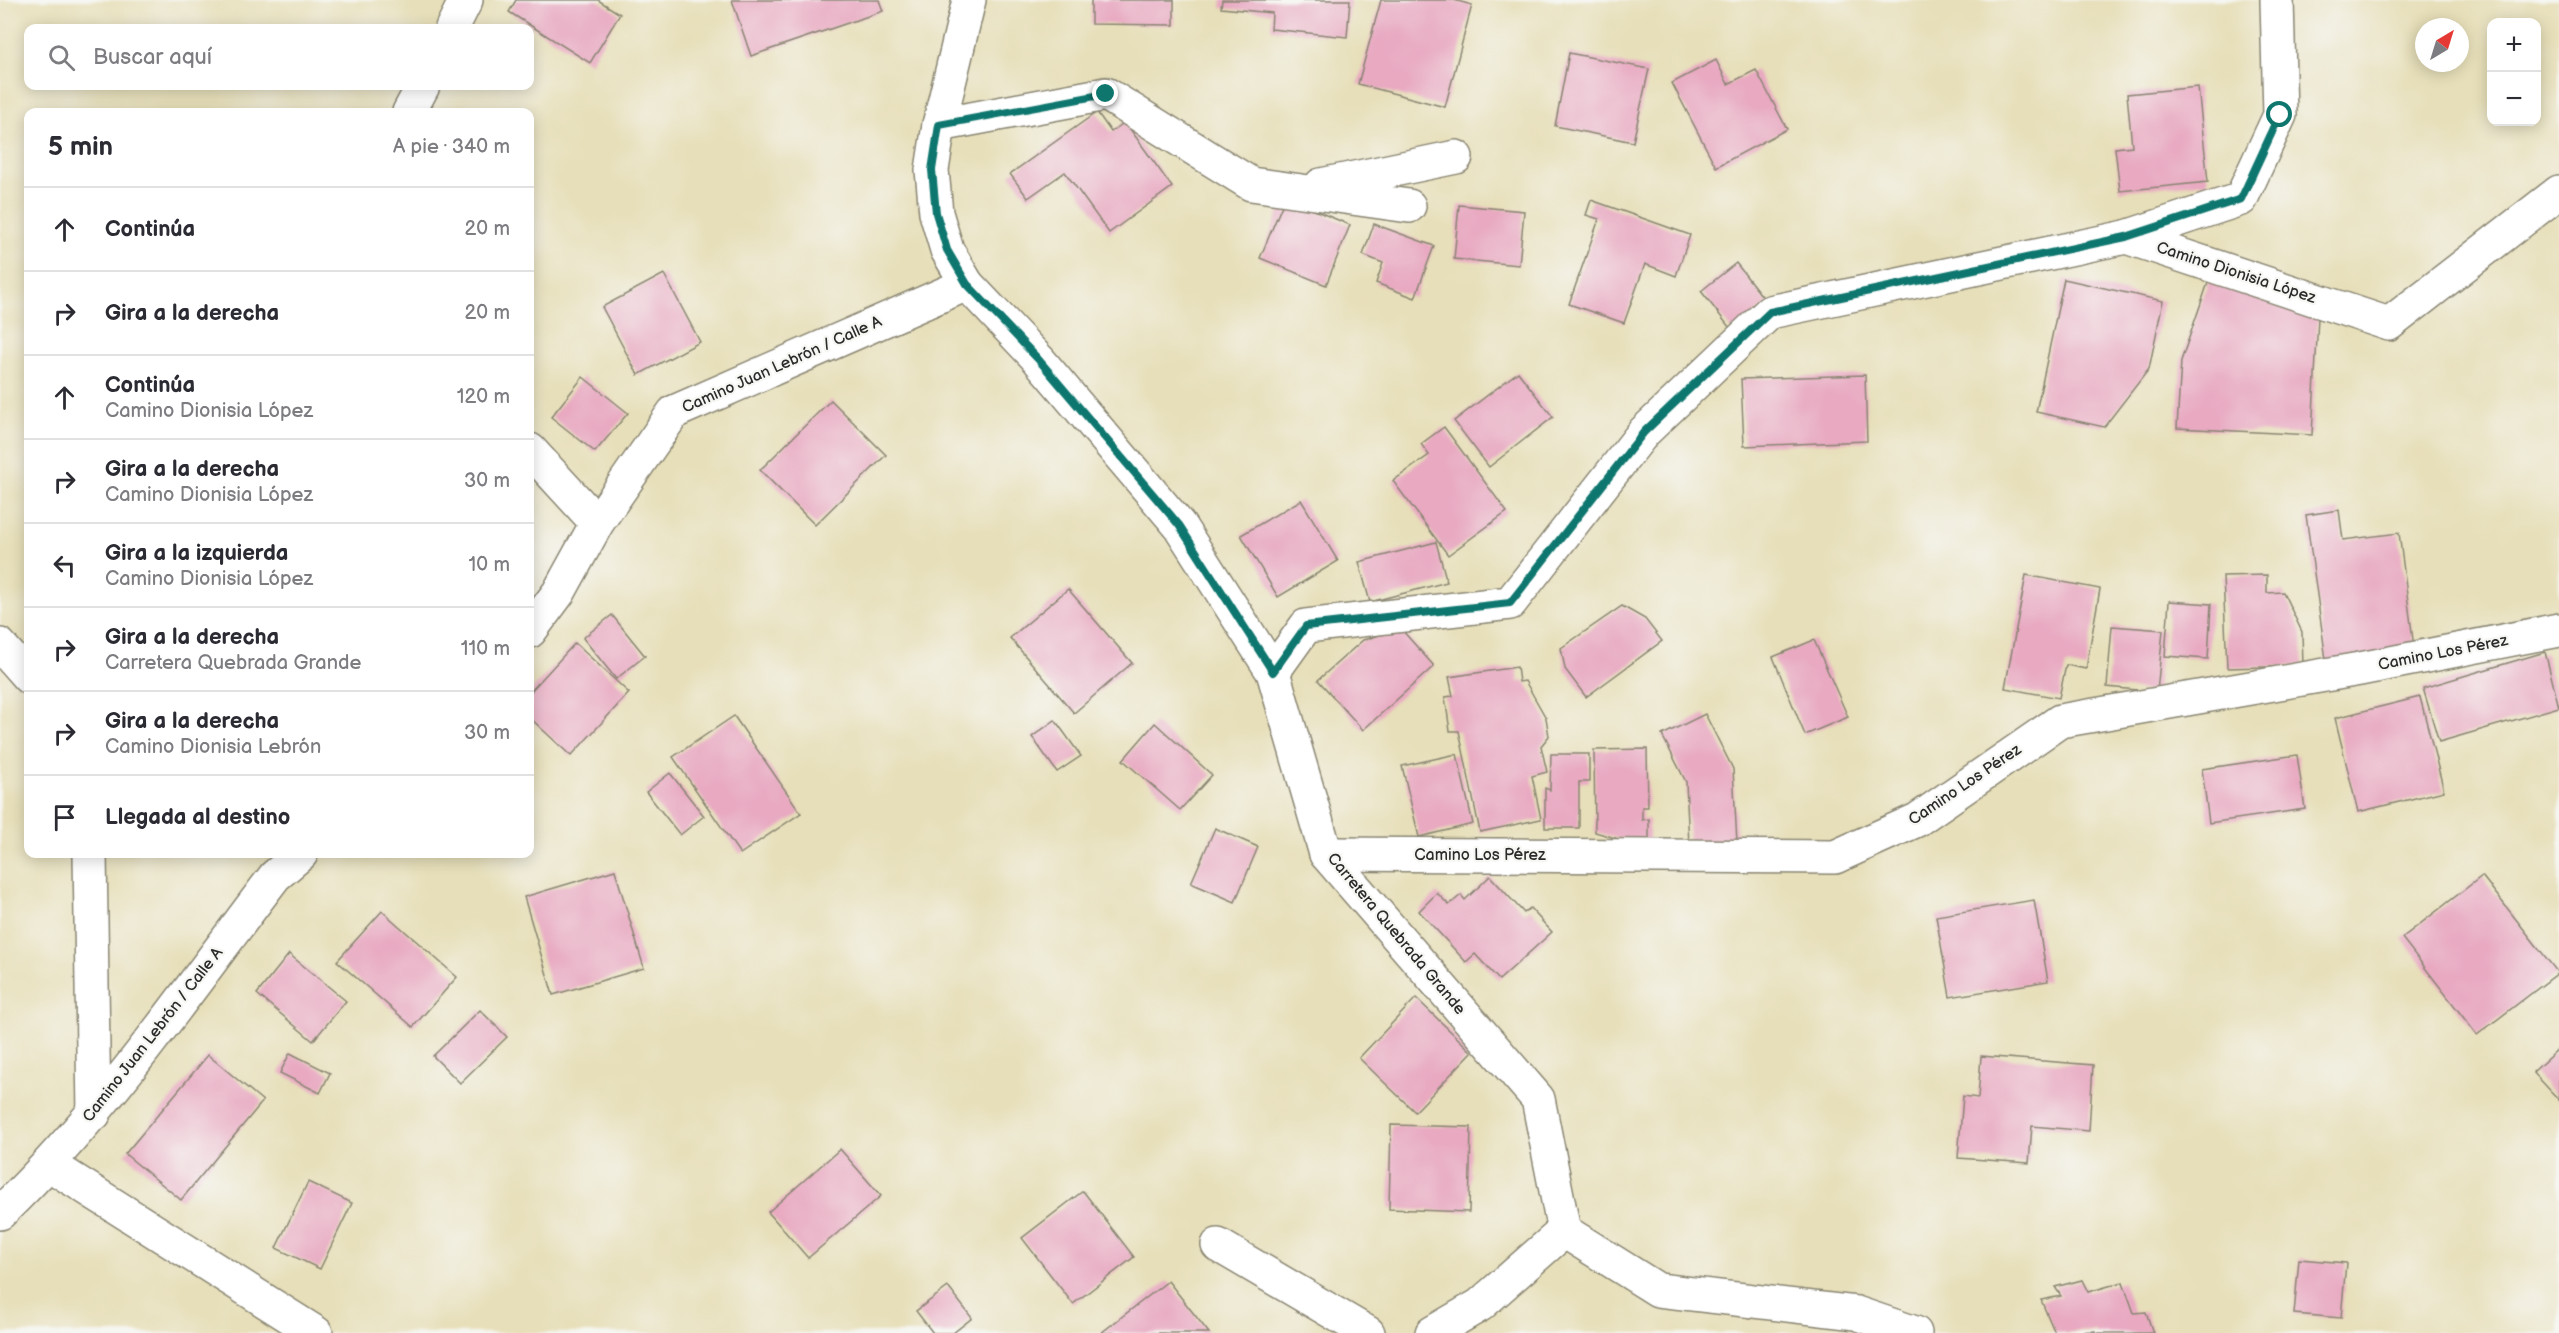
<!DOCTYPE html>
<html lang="es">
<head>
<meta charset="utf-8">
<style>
  body { margin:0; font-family:"Balsamiq Sans",sans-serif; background:#f7f7f7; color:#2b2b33 }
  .controls { position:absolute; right:18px; top:18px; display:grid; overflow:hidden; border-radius:12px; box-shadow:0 3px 15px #0003 }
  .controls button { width:54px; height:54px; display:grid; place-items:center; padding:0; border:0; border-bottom:2px solid #e1e1e2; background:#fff; color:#2b2b33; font:30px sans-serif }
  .compass { position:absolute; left:2415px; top:18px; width:54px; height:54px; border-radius:50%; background:#fff; box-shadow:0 3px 15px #0003; rotate:38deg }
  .stop { position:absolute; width:18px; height:18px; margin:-14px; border:4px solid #0f766e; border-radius:50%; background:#fff }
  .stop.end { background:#0f766e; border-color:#fff; box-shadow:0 2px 6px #0008 }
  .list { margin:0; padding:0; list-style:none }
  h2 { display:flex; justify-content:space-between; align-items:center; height:78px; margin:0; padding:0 24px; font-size:26px }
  h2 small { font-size:20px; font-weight:400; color:#7c7c81 }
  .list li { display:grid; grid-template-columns:39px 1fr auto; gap:18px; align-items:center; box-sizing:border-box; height:84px; padding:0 24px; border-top:2px solid #e1e1e2 }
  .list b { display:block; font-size:22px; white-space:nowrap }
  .list p { margin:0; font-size:20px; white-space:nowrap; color:#7c7c81 }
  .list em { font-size:20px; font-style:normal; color:#7c7c81 }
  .icon { flex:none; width:33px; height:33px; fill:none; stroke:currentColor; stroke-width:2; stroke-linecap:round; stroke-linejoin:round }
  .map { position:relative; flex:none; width:2559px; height:1333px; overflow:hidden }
  .search { position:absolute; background:#fff; box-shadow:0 3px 15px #0003; left:24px; top:24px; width:510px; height:66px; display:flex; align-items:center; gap:15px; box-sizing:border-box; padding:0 21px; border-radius:12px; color:#7c7c81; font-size:22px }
  .panel { position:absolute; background:#fff; box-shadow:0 3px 15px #0003; left:24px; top:108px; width:510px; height:750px; border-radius:12px }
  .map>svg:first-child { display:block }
  .building { fill:#e8a9c1 }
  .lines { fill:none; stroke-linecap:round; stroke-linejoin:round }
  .street-casing { stroke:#898572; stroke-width:36 }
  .street { stroke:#fff; stroke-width:33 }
  .route { stroke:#0f766e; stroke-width:8 }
  .labels { text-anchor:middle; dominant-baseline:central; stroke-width:4.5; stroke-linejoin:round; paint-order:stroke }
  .street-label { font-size:16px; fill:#2b2b2b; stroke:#f6f6f2 }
</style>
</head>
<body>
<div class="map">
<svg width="2559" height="1333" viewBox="0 0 2559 1333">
  <rect width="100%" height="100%" fill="#f6f6f2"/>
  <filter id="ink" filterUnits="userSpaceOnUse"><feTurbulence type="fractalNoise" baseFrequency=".0167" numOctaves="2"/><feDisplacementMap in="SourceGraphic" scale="12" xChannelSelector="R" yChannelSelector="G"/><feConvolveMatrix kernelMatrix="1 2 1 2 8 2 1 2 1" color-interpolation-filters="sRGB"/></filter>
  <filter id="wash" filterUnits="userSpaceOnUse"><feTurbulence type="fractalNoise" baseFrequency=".008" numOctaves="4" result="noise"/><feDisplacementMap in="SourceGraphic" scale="24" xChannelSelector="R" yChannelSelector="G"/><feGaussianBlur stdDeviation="1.35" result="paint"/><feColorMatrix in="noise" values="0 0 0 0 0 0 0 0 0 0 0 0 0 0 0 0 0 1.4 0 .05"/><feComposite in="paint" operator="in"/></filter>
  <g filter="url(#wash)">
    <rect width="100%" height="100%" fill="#e7dfb9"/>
    <g id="blocks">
      <g class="building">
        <path d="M516 0H598L620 14 590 63 509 12Z"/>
        <path d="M732 0H879L883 11 751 56Z"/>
        <path d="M1091 0H1174V25L1091 24Z"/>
        <path d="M1222 0H1350L1347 37 1271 29 1272 13 1221 8Z"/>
        <path d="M1381 0H1454L1472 5 1445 107 1358 84Z"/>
        <path d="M1569 53 1649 69 1633 142 1555 126Z"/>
        <path d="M1716 60 1728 84 1756 70 1787 129 1716 167 1672 83Z"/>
        <path d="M2198 87 2208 182 2120 191 2115 148 2132 146 2127 94Z"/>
        <path d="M1097 112 1111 132 1125 122 1172 187 1109 233 1065 172 1028 198 1010 174Z"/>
        <path d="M1285 198 1350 225 1326 285 1260 258Z"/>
        <path d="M1591 200 1690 235 1676 276 1645 264 1624 323 1569 304 1599 219 1586 215Z"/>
        <path d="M1459 205 1524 211 1519 265 1454 259Z"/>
        <path d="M1374 224 1434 246 1415 298 1376 283 1383 263 1363 255Z"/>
        <path d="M1736 263 1768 304 1733 332 1701 291Z"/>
        <path d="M664 274 700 342 638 375 602 307Z"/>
        <path d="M2210 277 2318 317 2312 435 2177 428 2181 361Z"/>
        <path d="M2064 279 2163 301 2149 369 2104 427 2036 412Z"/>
        <path d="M1518 372 1553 417 1489 467 1454 421Z"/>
        <path d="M1865 375 1867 441 1744 446 1741 379Z"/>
        <path d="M583 377 628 413 595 452 551 417Z"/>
        <path d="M831 400 886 455 815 525 760 470Z"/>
        <path d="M1444 427 1507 512 1448 555 1393 481 1429 455 1421 444Z"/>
        <path d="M1301 500 1338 561 1278 597 1241 535Z"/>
        <path d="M2339 510 2343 540 2399 533 2415 655 2327 667 2306 515Z"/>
        <path d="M1436 542 1447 582 1370 602 1359 562Z"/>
        <path d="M2026 575 2100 589 2086 669 2066 665 2059 698 2005 688Z"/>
        <path d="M2267 575V593L2283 592 2302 632 2303 666 2227 668 2223 576Z"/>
        <path d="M1068 589 1132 663 1074 713 1010 638Z"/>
        <path d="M2169 601 2211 604 2208 659 2165 656Z"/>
        <path d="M1622 606 1645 619 1662 641 1586 697 1565 669 1561 648Z"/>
        <path d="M612 615 645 656 616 679 583 638Z"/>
        <path d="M2112 626 2163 630 2157 692 2107 687Z"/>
        <path d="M1401 629 1434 666 1363 730 1318 680 1363 640Z"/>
        <path d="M1814 640 1848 717 1805 735 1773 657Z"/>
        <path d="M575 643 629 693 571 756 530 718V692Z"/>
        <path d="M2545 652 2559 707 2439 742 2423 688Z"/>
        <path d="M1517 667 1519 682 1525 681 1546 718 1549 736 1541 746 1547 772 1532 776 1541 819 1480 832 1459 731H1450L1445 697 1453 696 1449 677Z"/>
        <path d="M2420 697 2444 791 2358 812 2335 718Z"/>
        <path d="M1705 714 1733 769 1737 843 1689 845 1686 782 1662 735Z"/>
        <path d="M734 716 801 813 740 854 673 757Z"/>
        <path d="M1055 720 1081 756 1057 772 1032 737Z"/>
        <path d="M1155 723 1212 775 1180 810 1123 760Z"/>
        <path d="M1647 749 1648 807H1642V820L1649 819V848L1595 832 1594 750Z"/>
        <path d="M1457 754 1473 824 1419 837 1402 766Z"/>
        <path d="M1551 754H1589V782H1579V828H1545V788L1550 790Z"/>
        <path d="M2297 755 2305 809 2209 823 2202 769Z"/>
        <path d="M670 773 704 816 680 835 646 792Z"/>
        <path d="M1215 828 1258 847 1235 902 1191 883Z"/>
        <path d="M615 870 644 968 553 995 524 897Z"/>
        <path d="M1490 876 1524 913 1530 908 1552 932 1499 980 1475 954 1466 962 1419 911 1437 893 1449 905 1461 895 1465 900Z"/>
        <path d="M2482 876 2558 973 2477 1035 2402 938Z"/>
        <path d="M2034 900 2048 981 1950 997 1936 916Z"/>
        <path d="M382 911 457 977 413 1027 337 961Z"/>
        <path d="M289 954 346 1001 313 1041 257 994Z"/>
        <path d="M1416 998 1472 1052 1415 1112 1359 1058Z"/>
        <path d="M480 1010 507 1037 460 1083 433 1056Z"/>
        <path d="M2559 1048V1100L2533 1072Z"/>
        <path d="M290 1053 330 1073 320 1093 280 1073Z"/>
        <path d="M208 1055 263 1101 181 1200 125 1154Z"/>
        <path d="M1981 1056 2093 1065 2089 1131 2032 1126 2029 1163 1958 1158 1963 1096 1978 1098Z"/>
        <path d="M1391 1125 1471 1127 1469 1212 1389 1209Z"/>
        <path d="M840 1149 881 1196 808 1258 768 1212Z"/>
        <path d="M308 1182 352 1203 320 1269 276 1248Z"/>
        <path d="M1083 1191 1134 1257 1073 1304 1022 1238Z"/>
        <path d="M2299 1259 2346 1263 2341 1318 2294 1314Z"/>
        <path d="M2082 1280 2088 1292 2123 1282 2134 1313 2146 1312 2153 1333H2095V1331L2055 1333 2041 1300 2061 1296 2055 1287Z"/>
        <path d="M1168 1281 1209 1333H1101Z"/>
        <path d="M948 1287 972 1318 953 1333H933L916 1311Z"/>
      </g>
    </g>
  </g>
  <g filter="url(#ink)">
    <use href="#blocks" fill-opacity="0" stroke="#898572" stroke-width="1.5"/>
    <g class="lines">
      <g class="street-casing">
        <g id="street">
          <path d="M969 0 939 125 932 170 936 213 947 250 967 284 1038 359 1179 525 1273 672 1326 854 1538 1099 1564 1231 1658 1290 1856 1313 1915 1333"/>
          <path d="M452 28 466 0"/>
          <path d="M409 112 423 86"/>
          <path d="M939 125 1106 94 1251 184 1409 206"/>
          <path d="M1321 185 1456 157"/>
          <path d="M2126 237 2241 199 2280 115 2277 0"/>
          <path d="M530 450 597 523"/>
          <path d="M530 631 559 592 597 523 674 412 967 284"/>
          <path d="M0 645 28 677"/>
          <path d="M1273 672 1306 626 1510 603 1644 432 1770 312 2126 237 2389 324 2559 192"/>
          <path d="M90 854 94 1114"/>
          <path d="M1326 854 1835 857 1917 820 2060 721 2360 669 2559 630"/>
          <path d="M50 1165 316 1333"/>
          <path d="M0 1213C105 1112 187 991 275 876L301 854"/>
          <path d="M1218 1245 1368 1333"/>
          <path d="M1432 1333 1480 1305 1564 1231"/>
        </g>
      </g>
      <use href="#street" class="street"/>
    </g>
  </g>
  <g class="lines" filter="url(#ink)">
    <path class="route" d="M1106 94 939 125 932 170 936 213 947 250 967 284 1038 359 1179 525 1273 672 1306 626 1510 603 1644 432 1770 312 2126 237 2241 199 2280 115"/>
  </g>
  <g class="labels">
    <g class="street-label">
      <text transform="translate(2236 273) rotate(18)">Camino Dionisia López</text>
      <text transform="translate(782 365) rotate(-24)">Camino Juan Lebrón / Calle A</text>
      <text transform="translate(2443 653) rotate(-11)">Camino Los Pérez</text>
      <text transform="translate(1965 785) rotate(-34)">Camino Los Pérez</text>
      <text x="1480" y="855">Camino Los Pérez</text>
      <text transform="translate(1396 934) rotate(50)">Carretera Quebrada Grande</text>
      <text transform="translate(153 1035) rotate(-52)">Camino Juan Lebrón / Calle A</text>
    </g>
  </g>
</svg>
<div class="controls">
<button>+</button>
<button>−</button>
</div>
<svg class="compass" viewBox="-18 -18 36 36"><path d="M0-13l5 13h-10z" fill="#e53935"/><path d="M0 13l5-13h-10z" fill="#7c7c81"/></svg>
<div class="stop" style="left:2280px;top:115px"></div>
<div class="stop end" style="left:1106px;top:94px"></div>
<div class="search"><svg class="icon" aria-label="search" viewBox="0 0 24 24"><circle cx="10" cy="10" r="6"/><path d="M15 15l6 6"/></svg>Buscar aquí</div>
<section class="panel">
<h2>5 min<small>A pie · 340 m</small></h2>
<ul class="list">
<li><svg class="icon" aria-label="ahead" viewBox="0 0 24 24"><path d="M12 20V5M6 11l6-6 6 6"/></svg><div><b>Continúa</b></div><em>20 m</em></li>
<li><svg class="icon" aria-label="right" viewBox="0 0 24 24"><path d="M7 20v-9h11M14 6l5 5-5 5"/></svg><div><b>Gira a la derecha</b></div><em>20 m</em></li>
<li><svg class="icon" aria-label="ahead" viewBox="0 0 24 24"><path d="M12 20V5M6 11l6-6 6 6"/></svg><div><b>Continúa</b><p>Camino Dionisia López</p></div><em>120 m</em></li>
<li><svg class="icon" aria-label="right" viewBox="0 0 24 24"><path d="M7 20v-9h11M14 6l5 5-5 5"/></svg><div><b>Gira a la derecha</b><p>Camino Dionisia López</p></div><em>30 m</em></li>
<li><svg class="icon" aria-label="left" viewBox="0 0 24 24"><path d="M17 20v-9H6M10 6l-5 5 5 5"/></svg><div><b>Gira a la izquierda</b><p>Camino Dionisia López</p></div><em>10 m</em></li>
<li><svg class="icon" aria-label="right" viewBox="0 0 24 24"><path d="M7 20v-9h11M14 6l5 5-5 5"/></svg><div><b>Gira a la derecha</b><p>Carretera Quebrada Grande</p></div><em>110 m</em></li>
<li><svg class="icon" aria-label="right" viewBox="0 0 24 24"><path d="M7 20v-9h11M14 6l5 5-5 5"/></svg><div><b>Gira a la derecha</b><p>Camino Dionisia Lebrón</p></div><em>30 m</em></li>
<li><svg class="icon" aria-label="arrive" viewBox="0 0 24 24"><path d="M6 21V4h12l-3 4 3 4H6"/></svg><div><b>Llegada al destino</b></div></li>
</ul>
</section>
</div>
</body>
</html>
